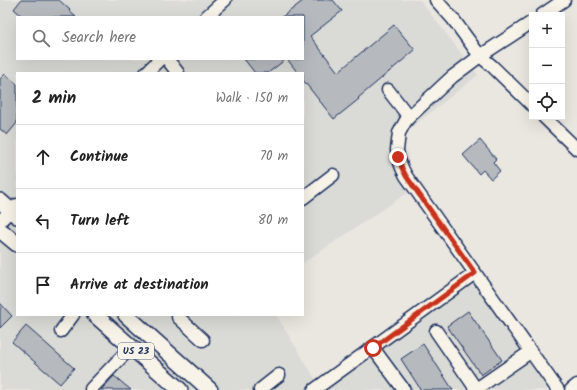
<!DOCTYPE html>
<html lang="en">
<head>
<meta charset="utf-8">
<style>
  body { margin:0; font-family:Kalam,sans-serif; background:#f2f2f2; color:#222 }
  .controls { position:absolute; right:12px; top:12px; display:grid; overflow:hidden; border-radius:0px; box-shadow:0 4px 16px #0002 }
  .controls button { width:36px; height:36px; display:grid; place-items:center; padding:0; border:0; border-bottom:1px solid #e0e0e0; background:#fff; color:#222; font:20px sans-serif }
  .stop { position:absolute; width:12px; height:12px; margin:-9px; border:3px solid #c8321e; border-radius:50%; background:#fff }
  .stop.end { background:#c8321e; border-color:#fff; box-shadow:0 1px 4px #0008 }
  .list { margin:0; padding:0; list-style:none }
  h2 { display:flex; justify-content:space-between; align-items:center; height:52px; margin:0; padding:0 16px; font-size:17px }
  h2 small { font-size:13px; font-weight:400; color:#767676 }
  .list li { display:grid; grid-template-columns:26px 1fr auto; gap:12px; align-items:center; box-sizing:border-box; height:64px; padding:0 16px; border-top:1px solid #e0e0e0 }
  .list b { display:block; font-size:15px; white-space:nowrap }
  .list em { font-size:13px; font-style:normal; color:#767676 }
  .icon { flex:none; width:22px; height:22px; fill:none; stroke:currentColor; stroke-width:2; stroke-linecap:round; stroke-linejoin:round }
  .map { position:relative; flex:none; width:577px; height:390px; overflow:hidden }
  .search { position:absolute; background:#fff; box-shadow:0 4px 16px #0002; left:16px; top:16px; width:288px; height:44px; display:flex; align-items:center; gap:10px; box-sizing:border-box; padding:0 14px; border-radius:0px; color:#767676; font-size:15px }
  .panel { position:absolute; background:#fff; box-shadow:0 4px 16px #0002; left:16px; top:72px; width:288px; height:244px; border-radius:0px }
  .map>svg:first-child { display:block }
  .built { fill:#dadad6; fill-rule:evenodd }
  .building { fill:#b6babf; stroke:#1b2f5e }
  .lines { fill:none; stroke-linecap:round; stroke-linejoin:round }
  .minor-casing { stroke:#1b2f5e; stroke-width:15 }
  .major-casing { stroke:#1b2f5e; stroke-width:18 }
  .minor { stroke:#f7f3e8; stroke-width:12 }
  .major { stroke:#f7f3e8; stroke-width:15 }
  .route { stroke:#c8321e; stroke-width:5 }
  .labels { text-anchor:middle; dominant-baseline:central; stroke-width:3; stroke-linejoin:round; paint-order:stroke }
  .shield { fill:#f7f3e8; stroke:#5d6a87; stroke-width:1 }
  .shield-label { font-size:10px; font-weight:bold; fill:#1b2f5e }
</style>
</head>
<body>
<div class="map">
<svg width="577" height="390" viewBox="0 0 577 390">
  <rect width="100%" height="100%" fill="#eae7e0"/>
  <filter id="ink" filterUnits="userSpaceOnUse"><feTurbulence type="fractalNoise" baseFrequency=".025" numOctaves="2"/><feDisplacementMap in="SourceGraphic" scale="8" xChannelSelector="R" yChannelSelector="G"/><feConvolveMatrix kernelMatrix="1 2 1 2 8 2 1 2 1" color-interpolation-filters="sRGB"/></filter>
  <g filter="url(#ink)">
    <g class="built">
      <path d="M0 0H420L478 75 393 142 419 185 303 263V73H17V315H276L322 390H0ZM17 17H303V59H17Z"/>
      <path d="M472 273 562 390H326Z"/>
    </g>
    <g class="building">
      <path d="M21 0H59L70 10 69 11 76 17H23L14 9Z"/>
      <path d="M304 0H333L342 11 310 36 338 72 394 25 415 50 358 98 359 99 334 119 303 80V73H298L287 59H303V17H282Z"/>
      <path d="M244 59H286L268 73H255Z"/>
      <path d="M5 74 17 84V123L7 135 0 129V79Z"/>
      <path d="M480 140 496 159 493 162 500 171 491 179 483 170 479 174 463 155Z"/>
      <path d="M0 303 12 316 0 328Z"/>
      <path d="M468 311 502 360 481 375 447 326Z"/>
      <path d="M26 326 74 368 60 384 12 342Z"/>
      <path d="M423 344 453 390H421L401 359Z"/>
      <path d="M114 376 131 390H101Z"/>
    </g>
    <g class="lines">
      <g class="minor-casing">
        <g id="minor">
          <path d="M436 0 453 19 480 56 492 66 532 105"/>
          <path d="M542 15 564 0"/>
          <path d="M206 17 225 0"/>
          <path d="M532 22 480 56 452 77 409 117 405 122 399 133 397 150 398 157 402 168 406 176 558 390"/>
          <path d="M167 59 178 73"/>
          <path d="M146 73 160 59"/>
          <path d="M388 90 409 117"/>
          <path d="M544 117 577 149"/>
          <path d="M303 198 333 175"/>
          <path d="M0 221 17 205"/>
          <path d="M178 317 203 340"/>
          <path d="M61 331 73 315"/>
          <path d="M436 331 476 389"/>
          <path d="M373 348 404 390"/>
          <path d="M92 390 91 389 131 347"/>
          <path d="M260 390 279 375"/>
          <path d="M314 390 475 273"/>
          <path d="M475 390 530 352"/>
          <path d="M571 390 577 385"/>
        </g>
      </g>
      <g class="major-casing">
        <g id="major">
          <path d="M0 201 17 216"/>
          <path d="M0 230 17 244"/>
          <path d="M95 315 180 390"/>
          <path d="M126 315 210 390"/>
        </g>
      </g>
      <use href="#minor" class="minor"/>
      <use href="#major" class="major"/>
    </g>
  </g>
  <g class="lines" filter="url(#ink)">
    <path class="route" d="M373 348 475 273 406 176 402 168 398 157"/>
  </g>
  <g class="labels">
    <rect class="shield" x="118" y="343" width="36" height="16" rx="3"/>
    <g class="shield-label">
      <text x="136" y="351">US 23</text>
    </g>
  </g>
</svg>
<div class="controls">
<button>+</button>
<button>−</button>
<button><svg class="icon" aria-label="locate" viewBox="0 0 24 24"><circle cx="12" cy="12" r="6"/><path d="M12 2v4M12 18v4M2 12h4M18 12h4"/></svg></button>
</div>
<div class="stop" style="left:373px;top:348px"></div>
<div class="stop end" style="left:398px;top:157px"></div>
<div class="search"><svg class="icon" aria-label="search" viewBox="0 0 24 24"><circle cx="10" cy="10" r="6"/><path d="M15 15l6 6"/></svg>Search here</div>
<section class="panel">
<h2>2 min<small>Walk · 150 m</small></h2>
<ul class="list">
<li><svg class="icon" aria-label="ahead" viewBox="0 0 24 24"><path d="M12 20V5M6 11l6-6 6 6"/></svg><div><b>Continue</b></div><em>70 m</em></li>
<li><svg class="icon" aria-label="left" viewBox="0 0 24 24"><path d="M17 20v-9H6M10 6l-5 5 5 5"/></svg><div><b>Turn left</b></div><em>80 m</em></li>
<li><svg class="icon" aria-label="arrive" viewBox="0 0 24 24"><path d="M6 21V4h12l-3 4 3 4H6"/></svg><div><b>Arrive at destination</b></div></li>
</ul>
</section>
</div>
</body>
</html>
